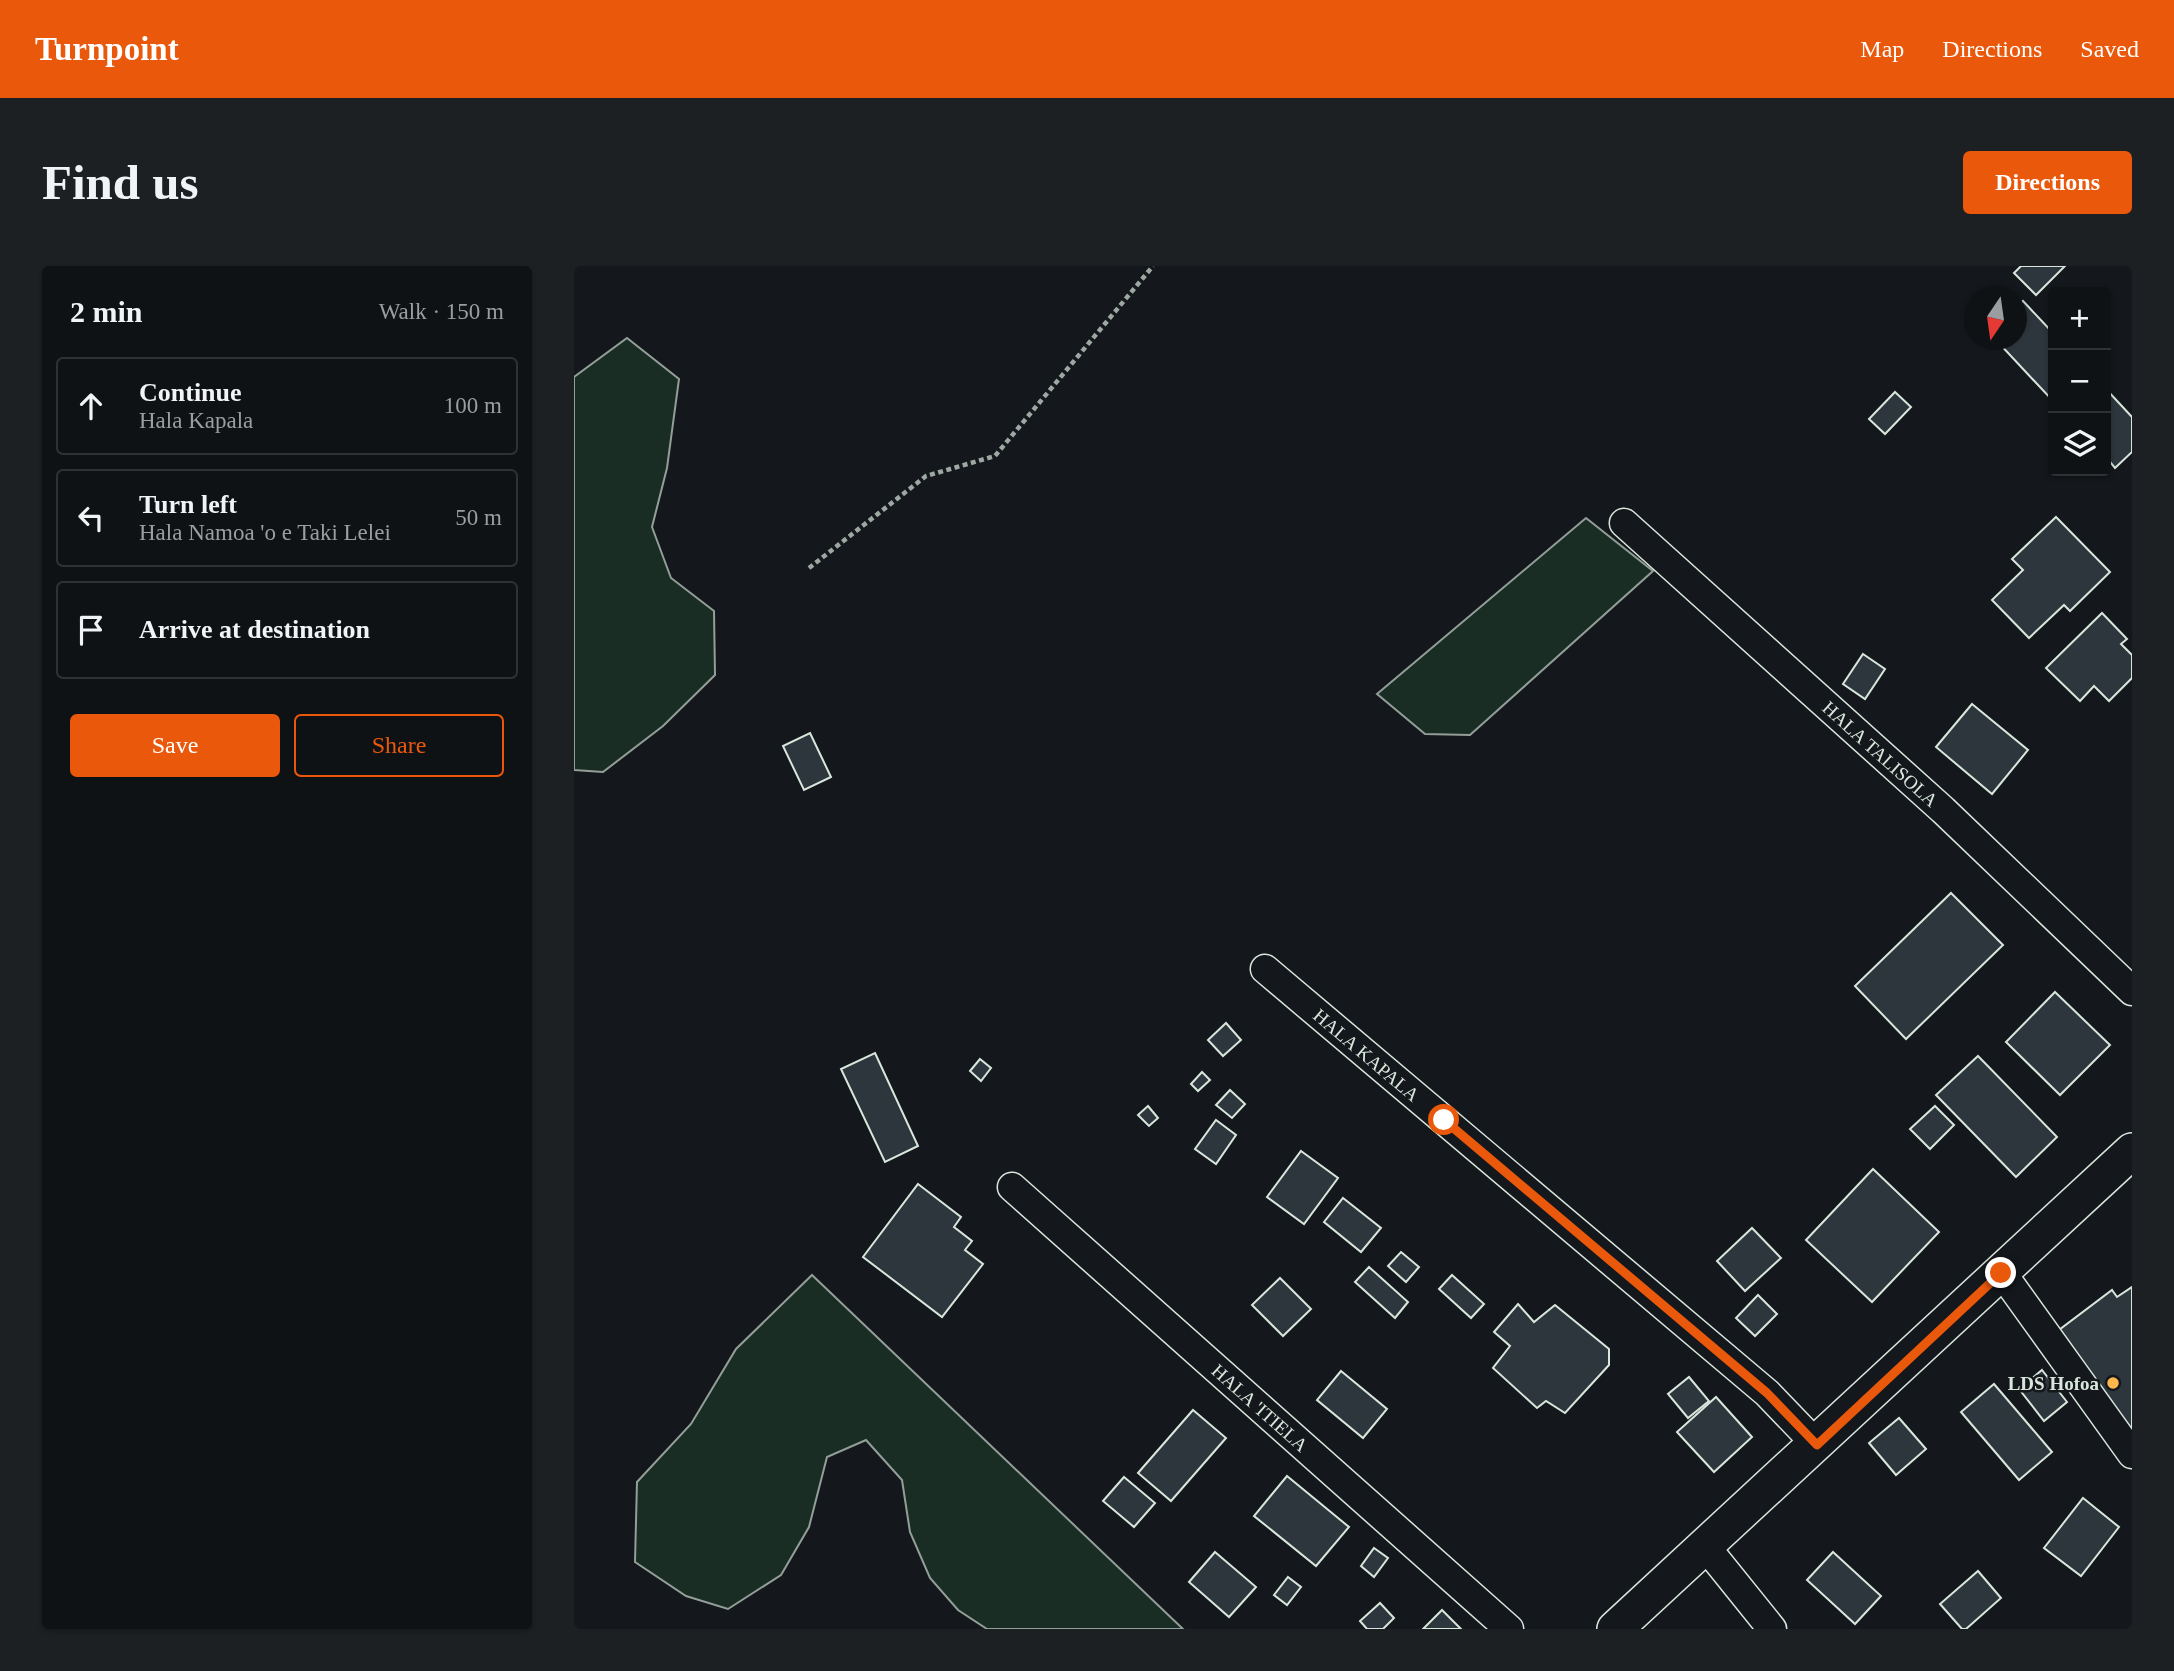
<!DOCTYPE html>
<html lang="en">
<head>
<meta charset="utf-8">
<style>
  body { margin:0; font-family:"Times New Roman",serif; background:#1d2022; color:#f1f3f6 }
  .controls { position:absolute; right:21px; top:21px; display:grid; overflow:hidden; border-radius:7px; box-shadow:0 2px 5px #0004 }
  .controls button { width:63px; height:63px; display:grid; place-items:center; padding:0; border:0; border-bottom:2px solid #2f3234; background:#0f1215; color:#f1f3f6; font:35px sans-serif }
  .compass { position:absolute; left:1390px; top:21px; width:63px; height:63px; border-radius:50%; background:#0f1215; box-shadow:0 2px 5px #0004; rotate:193deg }
  .stop { position:absolute; width:21px; height:21px; margin:-16px; border:5px solid #ea580c; border-radius:50%; background:#fff }
  .stop.end { background:#ea580c; border-color:#fff; box-shadow:0 2px 7px #0008 }
  .list { margin:0; padding:0; list-style:none }
  h2 { display:flex; justify-content:space-between; align-items:center; height:91px; margin:0; padding:0 28px; font-size:30px }
  h2 small { font-size:23px; font-weight:400; color:#9b9ea0 }
  .list li { display:grid; grid-template-columns:46px 1fr auto; gap:21px; align-items:center; box-sizing:border-box; height:98px; margin:0 14px 14px; padding:0 14px; border:2px solid #2f3234; border-radius:7px }
  .list b { display:block; font-size:26px; white-space:nowrap }
  .list p { margin:0; font-size:23px; white-space:nowrap; color:#9b9ea0 }
  .list em { font-size:23px; font-style:normal; color:#9b9ea0 }
  .actions { display:flex; gap:14px; padding:21px 28px }
  .actions a { flex:1; padding:16px 0; border:2px solid #ea580c; border-radius:7px; text-align:center; font-size:24px; color:#ea580c }
  .actions .main { background:#ea580c; color:#fff }
  .icon { flex:none; width:38px; height:38px; fill:none; stroke:currentColor; stroke-width:2; stroke-linecap:round; stroke-linejoin:round }
  .map { position:relative; flex:none; width:1558px; height:1363px; overflow:hidden; border-radius:7px }
  header { display:flex; align-items:center; gap:42px; box-sizing:border-box; height:98px; padding:0 35px; background:#ea580c; color:#fff }
  header strong { font-size:33px }
  nav { display:flex; gap:38px; margin-inline-start:auto; font-size:24px }
  .intro { display:flex; align-items:center; justify-content:space-between; box-sizing:border-box; height:168px; padding:0 42px }
  h1 { margin:0; font-size:49px }
  .button { padding:18px 32px; border-radius:7px; background:#ea580c; color:#fff; font-size:24px; font-weight:700 }
  main { display:flex; gap:42px; padding:0 42px }
  aside { flex:1; background:#0f1215; border-radius:7px; box-shadow:0 2px 5px #0004 }
  .map>svg:first-child { display:block }
  .green { fill:#1a2d24; stroke:#939e99; stroke-width:2 }
  .building { fill:#2c363c; stroke:#d8e6dc; stroke-width:2 }
  .lines { fill:none; stroke-linecap:round; stroke-linejoin:round }
  .minor-casing { stroke:#d8e6dc; stroke-width:31 }
  .tertiary-casing { stroke:#d8e6dc; stroke-width:38 }
  .path { stroke:#9da8a2; stroke-width:4.5; stroke-dasharray:5 3.5; stroke-linecap:butt }
  .minor { stroke:#14181c; stroke-width:28 }
  .tertiary { stroke:#14181c; stroke-width:35 }
  .route { stroke:#ea580c; stroke-width:9 }
  .poi-dot { fill:#ffb74d; stroke:#14181c; stroke-width:2.5 }
  .labels { text-anchor:middle; dominant-baseline:central; stroke-width:5; stroke-linejoin:round; paint-order:stroke }
  .street-label { font-size:19px; fill:#d8e6dc; stroke:#14181c }
  .poi-label { font-size:19px; font-weight:bold; fill:#d8e6dc; stroke:#14181c; text-anchor:end }
</style>
</head>
<body>
<header>
<strong>Turnpoint</strong>
<nav><a>Map</a><a>Directions</a><a>Saved</a></nav>
</header>
<div class="intro"><h1>Find us</h1><a class="button">Directions</a></div>
<main>
<aside>
<h2>2 min<small>Walk · 150 m</small></h2>
<ul class="list">
<li><svg class="icon" aria-label="ahead" viewBox="0 0 24 24"><path d="M12 20V5M6 11l6-6 6 6"/></svg><div><b>Continue</b><p>Hala Kapala</p></div><em>100 m</em></li>
<li><svg class="icon" aria-label="left" viewBox="0 0 24 24"><path d="M17 20v-9H6M10 6l-5 5 5 5"/></svg><div><b>Turn left</b><p>Hala Namoa 'o e Taki Lelei</p></div><em>50 m</em></li>
<li><svg class="icon" aria-label="arrive" viewBox="0 0 24 24"><path d="M6 21V4h12l-3 4 3 4H6"/></svg><div><b>Arrive at destination</b></div></li>
</ul>
<div class="actions"><a class="main">Save</a><a>Share</a></div>
</aside>
<div class="map">
<svg width="1558" height="1363" viewBox="0 0 1558 1363">
  <rect width="100%" height="100%" fill="#14181c"/>
  <g class="green">
    <path d="M53 72 105 113 93 202 78 261 97 312 140 345 141 409 89 460 29 506 0 504V111Z"/>
    <path d="M1012 252 1079 305 896 469 851 468 803 428Z"/>
    <path d="M238 1009 609 1363H413L384 1344 356 1312 336 1266 328 1214 292 1174 253 1191 235 1261 207 1309 154 1343 112 1330 61 1296 63 1216 117 1158 162 1083Z"/>
  </g>
  <g class="building">
    <path d="M1447 0H1491L1462 29 1440 7Z"/>
    <path d="M1449 35 1479 67V135L1422 74H1442V41Z"/>
    <path d="M1532 123 1558 151V186L1541 202 1532 191Z"/>
    <path d="M1321 126 1337 141 1311 168 1295 153Z"/>
    <path d="M1482 251 1536 306 1496 345 1490 339 1455 372 1418 334 1449 304 1438 293Z"/>
    <path d="M1528 347 1553 373 1547 378 1558 389V412L1535 435 1520 420 1506 435 1472 402Z"/>
    <path d="M1289 388 1311 403 1291 433 1269 418Z"/>
    <path d="M1398 438 1454 484 1418 528 1362 481Z"/>
    <path d="M236 467 257 511 230 524 209 480Z"/>
    <path d="M1377 627 1429 679 1332 773 1281 720Z"/>
    <path d="M1481 726 1536 779 1486 829 1432 776Z"/>
    <path d="M652 757 667 774 649 790 634 774Z"/>
    <path d="M301 787 344 880 311 896 267 803Z"/>
    <path d="M1404 790 1483 871 1442 911 1362 829Z"/>
    <path d="M406 793 417 802 407 815 396 805Z"/>
    <path d="M628 806 636 814 624 825 617 818Z"/>
    <path d="M656 824 671 838 658 852 642 839Z"/>
    <path d="M574 840 584 852 575 860 564 849Z"/>
    <path d="M1361 840 1380 859 1356 883 1336 863Z"/>
    <path d="M642 854 662 869 642 898 621 883Z"/>
    <path d="M727 885 764 912 730 958 693 931Z"/>
    <path d="M1299 903 1365 966 1298 1036 1232 974Z"/>
    <path d="M344 918 387 951 380 961 398 975 391 984 409 998 368 1051 289 991Z"/>
    <path d="M769 932 807 962 787 986 750 956Z"/>
    <path d="M1178 962 1207 992 1171 1025 1143 995Z"/>
    <path d="M827 986 845 1001 832 1016 814 1000Z"/>
    <path d="M795 1001 834 1036 821 1052 781 1016Z"/>
    <path d="M878 1009 910 1038 897 1052 865 1023Z"/>
    <path d="M706 1012 737 1043 709 1070 678 1039Z"/>
    <path d="M1558 1021V1167L1481 1067 1538 1024 1543 1031Z"/>
    <path d="M1184 1029 1203 1048 1181 1070 1162 1052Z"/>
    <path d="M944 1038 960 1056 981 1039 1035 1083V1099L991 1147 972 1135 963 1142 919 1102 936 1080 920 1066Z"/>
    <path d="M1468 1104 1493 1136 1470 1155 1445 1123Z"/>
    <path d="M767 1105 813 1143 789 1172 743 1134Z"/>
    <path d="M1115 1111 1135 1135 1114 1152 1094 1128Z"/>
    <path d="M1420 1118 1478 1186 1445 1214 1387 1146Z"/>
    <path d="M1142 1131 1178 1171 1140 1206 1103 1166Z"/>
    <path d="M619 1144 652 1172 597 1235 564 1207Z"/>
    <path d="M1325 1152 1352 1183 1322 1209 1295 1177Z"/>
    <path d="M713 1210 775 1261 742 1300 680 1250Z"/>
    <path d="M550 1211 581 1237 560 1261 529 1235Z"/>
    <path d="M1509 1232 1545 1261 1507 1310 1470 1282Z"/>
    <path d="M800 1282 814 1292 800 1311 787 1300Z"/>
    <path d="M641 1286 682 1321 655 1351 615 1316Z"/>
    <path d="M1259 1286 1307 1330 1281 1358 1233 1314Z"/>
    <path d="M1404 1305 1427 1332 1392 1363H1388L1366 1338Z"/>
    <path d="M714 1311 727 1321 713 1339 700 1329Z"/>
    <path d="M806 1337 820 1352 809 1363H793L786 1355Z"/>
    <path d="M868 1344 887 1363H849Z"/>
  </g>
  <g class="lines">
    <g class="minor-casing">
      <g id="minor">
        <path id="s1" d="M1050 257 1369 544 1558 725"/>
        <path id="s2" d="M691 703 1193 1127 1243 1179"/>
        <path id="s3" d="M438 921 935 1363"/>
        <path d="M1428 1007 1558 1188"/>
        <path d="M1132 1281 1198 1363"/>
      </g>
    </g>
    <g class="tertiary-casing">
      <path id="tertiary" d="M1041 1363 1558 885"/>
    </g>
    <path class="path" d="M235 302 352 210 421 190 579 0"/>
    <use href="#minor" class="minor"/>
    <use href="#tertiary" class="tertiary"/>
  </g>
  <g class="lines">
    <path class="route" d="M870 854 1193 1127 1243 1179 1427 1007"/>
  </g>
  <circle class="poi-dot" cx="1539" cy="1117" r="7"/>
  <g class="labels">
    <g class="street-label">
      <text stroke="none"><textPath href="#s1" startOffset="345">HALA TALISOLA</textPath></text>
      <text stroke="none"><textPath href="#s2" startOffset="133">HALA KAPALA</textPath></text>
      <text stroke="none"><textPath href="#s3" startOffset="332">HALA 'ITIELA</textPath></text>
    </g>
    <g class="poi-label">
      <text x="1525" y="1117">LDS Hofoa</text>
    </g>
  </g>
</svg>
<div class="controls">
<button>+</button>
<button>−</button>
<button><svg class="icon" aria-label="layers" viewBox="0 0 24 24"><path d="M12 4l9 5-9 5-9-5zM3 14l9 5 9-5"/></svg></button>
</div>
<svg class="compass" viewBox="-18 -18 36 36"><path d="M0-13l5 13h-10z" fill="#e53935"/><path d="M0 13l5-13h-10z" fill="#9b9ea0"/></svg>
<div class="stop" style="left:870px;top:854px"></div>
<div class="stop end" style="left:1427px;top:1007px"></div>
</div>
</main>
</body>
</html>
